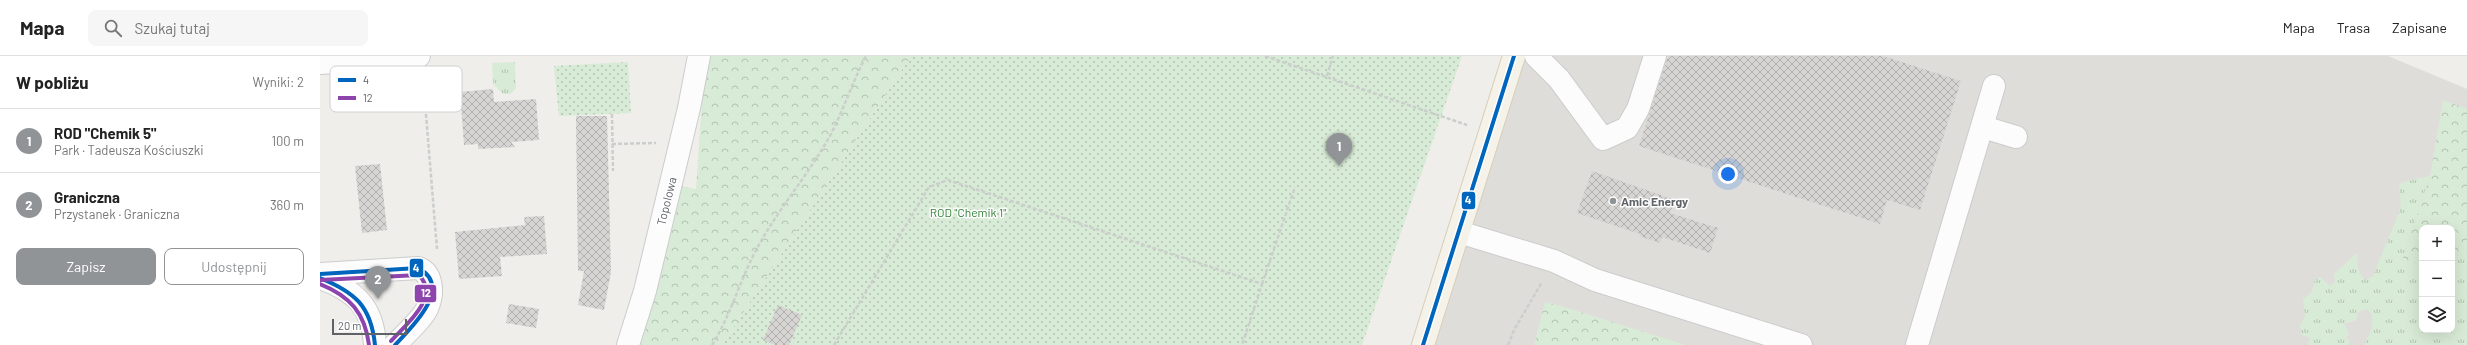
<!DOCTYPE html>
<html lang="pl">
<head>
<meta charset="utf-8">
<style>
  body { margin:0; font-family:Barlow,sans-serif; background:#f6f6f6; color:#222 }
  .controls { position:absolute; right:12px; bottom:12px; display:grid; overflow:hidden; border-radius:8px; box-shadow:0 4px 16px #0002 }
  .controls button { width:36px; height:36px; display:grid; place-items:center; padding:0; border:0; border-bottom:1px solid #e0e0e0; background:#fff; color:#222; font:20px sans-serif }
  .scale { position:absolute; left:12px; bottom:10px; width:75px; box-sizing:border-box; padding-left:4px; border:2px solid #5f6368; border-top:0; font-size:11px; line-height:14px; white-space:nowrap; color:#5f6368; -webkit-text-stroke:3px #fff; paint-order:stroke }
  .you { position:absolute; left:1408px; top:118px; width:14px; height:14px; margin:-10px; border:3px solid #fff; border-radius:50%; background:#1a73e8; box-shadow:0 0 0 6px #1a73e833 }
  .badge { display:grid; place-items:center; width:26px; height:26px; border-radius:50%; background:#919496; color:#fff; font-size:13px; font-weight:700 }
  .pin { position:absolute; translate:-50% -33px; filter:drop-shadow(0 1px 2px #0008) }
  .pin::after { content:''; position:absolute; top:21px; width:14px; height:12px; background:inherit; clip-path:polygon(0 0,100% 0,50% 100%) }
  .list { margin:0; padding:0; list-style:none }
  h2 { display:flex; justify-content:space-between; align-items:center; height:52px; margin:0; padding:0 16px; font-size:17px }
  h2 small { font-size:13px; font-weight:400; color:#767676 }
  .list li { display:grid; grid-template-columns:26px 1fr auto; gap:12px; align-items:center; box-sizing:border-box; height:64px; padding:0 16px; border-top:1px solid #e0e0e0 }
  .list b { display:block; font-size:15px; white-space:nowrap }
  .list p { margin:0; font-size:13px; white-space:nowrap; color:#767676 }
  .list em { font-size:13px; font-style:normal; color:#767676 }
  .actions { display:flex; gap:8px; padding:12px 16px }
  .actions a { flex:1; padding:9px 0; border:1px solid #919496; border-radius:8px; text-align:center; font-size:14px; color:#919496 }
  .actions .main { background:#919496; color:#fff }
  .icon { flex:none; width:22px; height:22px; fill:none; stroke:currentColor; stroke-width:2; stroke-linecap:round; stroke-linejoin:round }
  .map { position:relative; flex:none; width:2147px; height:289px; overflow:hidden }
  header { display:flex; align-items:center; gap:24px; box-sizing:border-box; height:56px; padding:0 20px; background:#fff; border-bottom:1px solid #e0e0e0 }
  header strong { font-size:19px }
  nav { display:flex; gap:22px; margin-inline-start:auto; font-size:14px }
  .search { width:280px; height:36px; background:#f6f6f6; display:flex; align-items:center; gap:10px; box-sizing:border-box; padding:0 14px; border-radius:8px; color:#767676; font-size:15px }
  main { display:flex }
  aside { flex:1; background:#fff }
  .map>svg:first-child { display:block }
  .industrial { fill:#dfddda; fill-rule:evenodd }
  .grass { fill:url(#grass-tufts) }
  .forest { fill:url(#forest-crowns) }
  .park { fill:url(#park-dots) }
  .building { fill:url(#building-cross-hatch) }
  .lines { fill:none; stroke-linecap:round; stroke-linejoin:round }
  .minor-casing { stroke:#cbcccc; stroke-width:24 }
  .major-casing { stroke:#d7ceb8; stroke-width:24 }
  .path { stroke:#cacfcc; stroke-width:2.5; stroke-dasharray:4 2; stroke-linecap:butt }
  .minor { stroke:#fdfcfc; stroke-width:22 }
  .major { stroke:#f4f2e9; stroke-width:22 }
  .bus-1-casing { stroke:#fff; stroke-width:7 }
  .bus-2-casing { stroke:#fff; stroke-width:7 }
  .bus-1 { stroke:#0065bd; stroke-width:4 }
  .bus-2 { stroke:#8e44ad; stroke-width:4 }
  .poi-dot { fill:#919496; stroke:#fff; stroke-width:1.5 }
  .labels { text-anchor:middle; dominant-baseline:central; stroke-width:3; stroke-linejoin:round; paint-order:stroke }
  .street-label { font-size:12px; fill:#5f6368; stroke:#fff }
  .poi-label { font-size:12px; font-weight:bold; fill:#5f6368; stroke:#fff; text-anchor:start }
  .park-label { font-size:12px; fill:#348238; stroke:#fff }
  .key { fill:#fff; stroke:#cfd0d2; stroke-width:1 }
  .key-label { font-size:11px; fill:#5f6368 }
  .line-badge { stroke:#fff; stroke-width:1.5 }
  .badge-label { font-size:11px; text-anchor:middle; font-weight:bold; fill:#fff }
</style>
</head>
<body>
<header>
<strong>Mapa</strong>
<div class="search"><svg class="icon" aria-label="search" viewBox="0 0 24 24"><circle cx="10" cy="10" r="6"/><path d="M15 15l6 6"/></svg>Szukaj tutaj</div>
<nav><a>Mapa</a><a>Trasa</a><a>Zapisane</a></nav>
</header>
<main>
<aside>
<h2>W pobliżu<small>Wyniki: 2</small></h2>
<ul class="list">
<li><span class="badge">1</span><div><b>ROD &quot;Chemik 5&quot;</b><p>Park · Tadeusza Kościuszki</p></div><em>100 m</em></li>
<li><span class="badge">2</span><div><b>Graniczna</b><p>Przystanek · Graniczna</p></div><em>360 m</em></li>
</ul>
<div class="actions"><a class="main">Zapisz</a><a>Udostępnij</a></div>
</aside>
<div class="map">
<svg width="2147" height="289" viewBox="0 0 2147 289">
  <defs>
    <pattern id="grass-tufts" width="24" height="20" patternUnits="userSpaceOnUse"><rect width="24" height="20" fill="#d8ebd6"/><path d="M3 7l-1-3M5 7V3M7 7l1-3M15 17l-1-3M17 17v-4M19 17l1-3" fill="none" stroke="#b2c2b1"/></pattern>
    <pattern id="forest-crowns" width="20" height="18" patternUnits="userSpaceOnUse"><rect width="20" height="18" fill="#d8ebd6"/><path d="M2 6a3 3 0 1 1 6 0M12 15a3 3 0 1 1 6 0" fill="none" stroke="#b2c2b1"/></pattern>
    <pattern id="park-dots" width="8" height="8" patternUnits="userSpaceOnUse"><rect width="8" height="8" fill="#d8ebd6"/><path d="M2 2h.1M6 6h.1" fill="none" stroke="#b2c2b1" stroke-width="1.8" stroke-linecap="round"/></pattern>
    <pattern id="building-cross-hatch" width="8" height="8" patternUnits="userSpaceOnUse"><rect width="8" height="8" fill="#d6d5d3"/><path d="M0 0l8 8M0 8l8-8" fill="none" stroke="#b1b0af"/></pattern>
  </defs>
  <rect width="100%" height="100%" fill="#efeeea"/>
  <path class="industrial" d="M1194 0H2068L2147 33V289H1103ZM2102 172H2132V274H2102Z"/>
  <g class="grass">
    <path d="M195 6 196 32 191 38H183L173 28 172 7Z"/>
    <path d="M2147 113V289H2044L2052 273V258L2047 253 2038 256 2036 264 2028 267 2024 266 2029 278 2026 281 2029 285V289H1988L1990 282 1982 279 1980 269 1985 260 1983 243 1991 237 1995 224 2000 221 2010 230 2015 226 2014 218 2037 197C2037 207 2037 217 2046 224L2053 220 2078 159 2081 148 2079 129 2083 126 2110 120 2080 212 2102 204V274H2132V172Z"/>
  </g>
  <g class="forest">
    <path d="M385 0H591L402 289H308L344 127 376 133Z"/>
    <path d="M2123 44 2147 53V194L2132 196V172H2102V204L2080 212 2110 120Z"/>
    <path d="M1225 246 1241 250 1366 289H1214Z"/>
  </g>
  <g class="park">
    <path d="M591 0H1142L1042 289H402Z"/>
    <path d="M308 6 311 57 239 60 234 10Z"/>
  </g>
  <g class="building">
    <path d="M1348 0H1563L1641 25 1600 154 1567 144 1560 168 1319 90Z"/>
    <path d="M173 33 174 46 216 43 219 84 191 86 195 91 158 93V88L144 89 140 36Z"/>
    <path d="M256 60H287L291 216 284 254 258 249 264 215H258Z"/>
    <path d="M60 108 67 174 42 177 35 110Z"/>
    <path d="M1272 115 1355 144 1350 157 1398 172 1390 197 1342 181 1340 187 1319 180 1320 178 1257 157Z"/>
    <path d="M224 160 227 198 180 201 182 220 139 223 135 176 205 169 204 161Z"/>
    <path d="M189 248 219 253 216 272 186 267Z"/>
    <path d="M458 249 482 259 469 289H455L443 284Z"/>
  </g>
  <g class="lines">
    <g class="minor-casing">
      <g id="minor">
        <path d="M1216 0 1239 23 1283 83 1307 72 1318 53 1335 0"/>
        <path d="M0 7 99 0"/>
        <path d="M1663 71 1696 81"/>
        <path d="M1139 176 1234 205 1275 224 1481 289"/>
        <path d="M0 218 98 212C113 217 113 238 108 250 105 261 83 280 75 289"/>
        <path d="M0 222C35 234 53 251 55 289"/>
        <path d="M308 289 325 235 369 52 379 0"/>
        <path d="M1597 289 1674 30"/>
      </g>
    </g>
    <g class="major-casing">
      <path id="major" d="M1103 289 1194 0"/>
    </g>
    <g class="path">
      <path d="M945 0 1147 69"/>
      <path d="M1007 20 1013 0"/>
      <path d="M103 22 117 193"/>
      <path d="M292 58 293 115"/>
      <path d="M292 88 336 87"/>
      <path d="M942 228 975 131"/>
      <path d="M392 289C410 260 419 228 434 198 456 155 488 120 511 78 524 52 533 25 546 0"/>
      <path d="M514 289 609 131 628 124 942 228 922 289"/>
      <path d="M1188 289 1194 274 1222 226"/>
    </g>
    <use href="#minor" class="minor"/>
    <use href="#major" class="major"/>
    <g class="bus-1-casing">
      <g id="bus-1">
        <path d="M0 218 98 212C135 231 90 273 75 289"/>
        <path d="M0 222C35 236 51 250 55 289"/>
        <path d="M1103 289 1194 0"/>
      </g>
    </g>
    <g class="bus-2-casing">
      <g id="bus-2">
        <path d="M0 224 99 219C121 242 84 270 71 285"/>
        <path d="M0 228C30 240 45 257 49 289"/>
      </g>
    </g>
    <use href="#bus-1" class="bus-1"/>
    <use href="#bus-2" class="bus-2"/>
  </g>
  <circle class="poi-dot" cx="1293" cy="145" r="4"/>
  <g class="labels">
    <g class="street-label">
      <text transform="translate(346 145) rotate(-76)">Topolowa</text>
    </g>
    <g class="poi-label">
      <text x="1301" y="145">Amic Energy</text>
    </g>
    <g class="park-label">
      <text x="648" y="156">ROD "Chemik 1"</text>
    </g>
  </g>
  <rect x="10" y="10" width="132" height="46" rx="6" class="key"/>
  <rect x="18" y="22" width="18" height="4" fill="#0065bd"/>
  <rect x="18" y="40" width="18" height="4" fill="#8e44ad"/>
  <g class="key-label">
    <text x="43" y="28">4</text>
    <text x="43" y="46">12</text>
  </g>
  <g class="line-badge">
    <rect x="1141" y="135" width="15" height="19" rx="4" fill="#0065bd"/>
    <rect x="89" y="202" width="15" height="20" rx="4" fill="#0065bd"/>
    <rect x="94" y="228" width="23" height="19" rx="4" fill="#8e44ad"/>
  </g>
  <g class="badge-label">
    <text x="1148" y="148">4</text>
    <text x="96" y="216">4</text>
    <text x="106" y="241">12</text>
  </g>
</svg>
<div class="controls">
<button>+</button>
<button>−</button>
<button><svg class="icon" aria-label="layers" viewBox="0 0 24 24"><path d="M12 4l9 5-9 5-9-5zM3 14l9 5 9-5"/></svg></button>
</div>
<div class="scale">20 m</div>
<div class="you"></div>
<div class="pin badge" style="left:1019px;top:110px">1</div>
<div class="pin badge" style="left:58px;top:243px">2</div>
</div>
</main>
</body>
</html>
